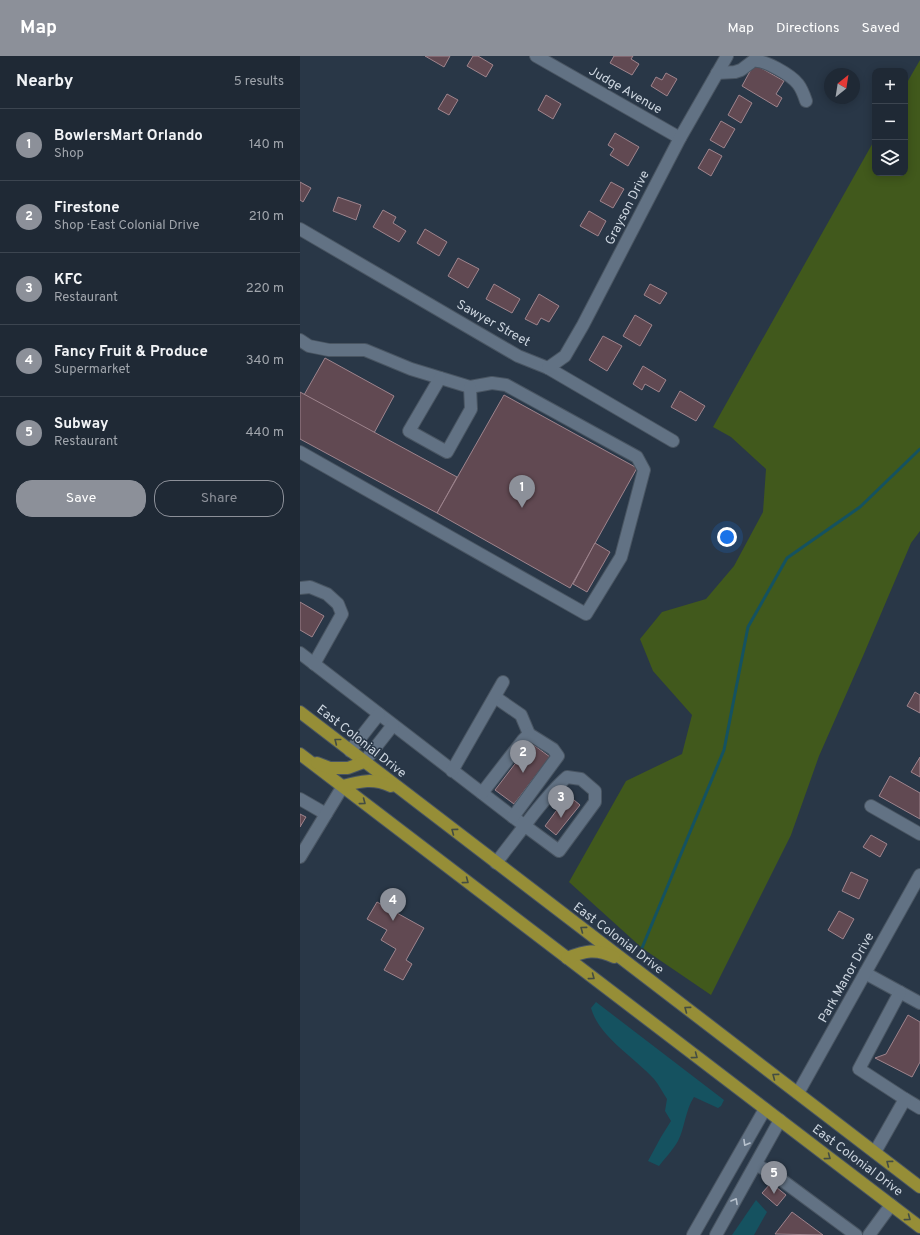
<!DOCTYPE html>
<html lang="en">
<head>
<meta charset="utf-8">
<style>
  body { margin:0; font-family:Overpass,sans-serif; background:#2c3541; color:#f1f3f6 }
  .controls { position:absolute; right:12px; top:12px; display:grid; overflow:hidden; border-radius:8px; box-shadow:0 2px 10px #0003 }
  .controls button { width:36px; height:36px; display:grid; place-items:center; padding:0; border:0; border-bottom:1px solid #3c4550; background:#1f2935; color:#f1f3f6; font:20px sans-serif }
  .compass { position:absolute; left:524px; top:12px; width:36px; height:36px; border-radius:50%; background:#1f2935; box-shadow:0 2px 10px #0003; rotate:30deg }
  .you { position:absolute; left:427px; top:481px; width:14px; height:14px; margin:-10px; border:3px solid #fff; border-radius:50%; background:#1a73e8; box-shadow:0 0 0 6px #1a73e833 }
  .badge { display:grid; place-items:center; width:26px; height:26px; border-radius:50%; background:#8c9099; color:#fff; font-size:13px; font-weight:700 }
  .pin { position:absolute; translate:-50% -33px; filter:drop-shadow(0 1px 2px #0008) }
  .pin::after { content:''; position:absolute; top:21px; width:14px; height:12px; background:inherit; clip-path:polygon(0 0,100% 0,50% 100%) }
  .list { margin:0; padding:0; list-style:none }
  h2 { display:flex; justify-content:space-between; align-items:center; height:52px; margin:0; padding:0 16px; font-size:17px }
  h2 small { font-size:13px; font-weight:400; color:#a1a6ad }
  .list li { display:grid; grid-template-columns:26px 1fr auto; gap:12px; align-items:center; box-sizing:border-box; height:72px; padding:0 16px; border-top:1px solid #3c4550 }
  .list b { display:block; font-size:15px; white-space:nowrap }
  .list p { margin:0; font-size:13px; white-space:nowrap; color:#a1a6ad }
  .list em { font-size:13px; font-style:normal; color:#a1a6ad }
  .actions { display:flex; gap:8px; padding:12px 16px }
  .actions a { flex:1; padding:9px 0; border:1px solid #8c9099; border-radius:16px; text-align:center; font-size:14px; color:#8c9099 }
  .actions .main { background:#8c9099; color:#fff }
  .icon { flex:none; width:22px; height:22px; fill:none; stroke:currentColor; stroke-width:2; stroke-linecap:round; stroke-linejoin:round }
  .map { position:relative; flex:none; width:620px; height:1179px; overflow:hidden }
  header { display:flex; align-items:center; gap:24px; box-sizing:border-box; height:56px; padding:0 20px; background:#8c9099; color:#fff }
  header strong { font-size:19px }
  nav { display:flex; gap:22px; margin-inline-start:auto; font-size:14px }
  main { display:flex }
  aside { flex:1; background:#1f2935 }
  .map>svg:first-child { display:block }
  .green { fill:#41591c }
  .water { fill:#155260 }
  .lines { fill:none; stroke-linecap:round; stroke-linejoin:round }
  .stream { stroke:#155260; stroke-width:3 }
  .building { fill:#614952; stroke:#9e848d }
  .minor-casing { stroke:#495562; stroke-width:14 }
  .highway-casing { stroke:#495562; stroke-width:14 }
  .minor { stroke:#627284; stroke-width:12 }
  .highway { stroke:#968e37; stroke-width:12 }
  .oneway { stroke:#444d43 }
  .oneway2 { stroke:#b7c1cd }
  .labels { text-anchor:middle; dominant-baseline:central; stroke-width:3; stroke-linejoin:round; paint-order:stroke }
  .street-label { font-size:13px; fill:#ccd5df; stroke:#293747 }
</style>
</head>
<body>
<header>
<strong>Map</strong>
<nav><a>Map</a><a>Directions</a><a>Saved</a></nav>
</header>
<main>
<aside>
<h2>Nearby<small>5 results</small></h2>
<ul class="list">
<li><span class="badge">1</span><div><b>BowlersMart Orlando</b><p>Shop</p></div><em>140 m</em></li>
<li><span class="badge">2</span><div><b>Firestone</b><p>Shop · East Colonial Drive</p></div><em>210 m</em></li>
<li><span class="badge">3</span><div><b>KFC</b><p>Restaurant</p></div><em>220 m</em></li>
<li><span class="badge">4</span><div><b>Fancy Fruit &amp; Produce</b><p>Supermarket</p></div><em>340 m</em></li>
<li><span class="badge">5</span><div><b>Subway</b><p>Restaurant</p></div><em>440 m</em></li>
</ul>
<div class="actions"><a class="main">Save</a><a>Share</a></div>
</aside>
<div class="map">
<svg width="620" height="1179" viewBox="0 0 620 1179">
  <rect width="100%" height="100%" fill="#293747"/>
  <path class="green" d="M620 4V475L611 487 563 600 519 700 491 779 411 939 342 892 269 826 326 725 382 698 392 659 353 615 340 583 362 556 406 543 434 510 463 456 466 413 431 381 413 371 575 83V117H605V30Z"/>
  <g class="water">
    <path d="M296 946 424 1044 421 1050 418 1052 394 1041C385 1055 385 1071 378 1085 373 1094 365 1102 359 1110L348 1105 361 1081 371 1065 365 1055 367 1043C363 1037 359 1029 354 1023 334 1001 299 981 291 952Z"/>
    <path d="M456 1144 467 1156 454 1179H432Z"/>
  </g>
  <g class="lines">
    <path class="stream" d="M342 892 424 694 448 571 487 502 560 451 620 393"/>
  </g>
  <g class="building">
    <path d="M125 0H150L144 11Z"/>
    <path d="M173 0H178L193 9 186 21 167 10Z"/>
    <path d="M314 0H333L331 3 339 8 332 19 310 7Z"/>
    <path d="M454 8 484 25 476 38 482 42 477 51 442 30Z"/>
    <path d="M366 17 377 23 367 40 351 30 356 21 362 24Z"/>
    <path d="M147 38 158 44 149 59 138 53Z"/>
    <path d="M246 39 261 48 253 63 238 54Z"/>
    <path d="M439 39 452 47 441 67 428 59Z"/>
    <path d="M421 65 435 73 424 92 410 84Z"/>
    <path d="M315 77 339 91 328 110 310 99 314 93 308 89Z"/>
    <path d="M409 93 422 100 411 120 398 112Z"/>
    <path d="M0 126 11 132 3 146 0 144Z"/>
    <path d="M311 126 324 133 313 152 300 145Z"/>
    <path d="M38 141 61 149 56 164 33 155Z"/>
    <path d="M83 154 96 161 93 167 106 175 99 186 73 171Z"/>
    <path d="M289 155 306 165 298 180 280 170Z"/>
    <path d="M125 173 147 186 139 200 117 187Z"/>
    <path d="M158 202 179 213 168 232 148 220Z"/>
    <path d="M194 228 220 243 212 257 186 243Z"/>
    <path d="M350 228 367 237 360 248 344 239Z"/>
    <path d="M239 238 259 250 249 266 241 262 237 269 225 263Z"/>
    <path d="M335 259 352 269 340 290 323 280Z"/>
    <path d="M303 280 322 290 307 315 289 304Z"/>
    <path d="M25 302 94 340 74 377 4 339Z"/>
    <path d="M343 310 366 324 359 336 345 328 342 334 333 328Z"/>
    <path d="M380 335 405 350 396 365 371 351Z"/>
    <path d="M0 336 157 421 137 457 0 383Z"/>
    <path d="M204 339 337 412 270 532 137 457Z"/>
    <path d="M295 487 310 496 287 536 273 528Z"/>
    <path d="M0 546 24 560 12 581 0 574Z"/>
    <path d="M615 636 620 639V657L607 650Z"/>
    <path d="M231 687 250 701 214 748 195 734Z"/>
    <path d="M620 701V721L611 716Z"/>
    <path d="M590 720 620 737V763L579 740Z"/>
    <path d="M268 739 280 749 256 779 245 770Z"/>
    <path d="M0 758 6 761 0 771Z"/>
    <path d="M571 779 587 788 580 801 563 791Z"/>
    <path d="M551 816 568 824 559 843 542 835Z"/>
    <path d="M77 846 124 872 106 904 112 908 103 924 84 914 96 893 81 884 87 874 67 863Z"/>
    <path d="M539 855 554 863 543 883 528 874Z"/>
    <path d="M608 959 620 966V1006L612 1021 575 1002 586 998Z"/>
    <path d="M471 1127 486 1139 477 1150 462 1137Z"/>
    <path d="M492 1156 523 1179 475 1178Z"/>
  </g>
  <g class="lines">
    <g class="minor-casing">
      <g id="minor">
        <path d="M236 0 380 82"/>
        <path d="M417 17 435 16 441 14 453 5C464 3 491 19 498 28 502 33 504 39 506 45"/>
        <path d="M0 173 218 300 248 312 373 385"/>
        <path d="M0 284 9 290 29 294H65L111 313 170 331 192 327 206 329 337 401 344 414 321 501 286 558 0 396"/>
        <path d="M248 312 265 300 283 269 380 82 427 0"/>
        <path d="M140 322 109 375 147 396 171 353 170 331"/>
        <path d="M0 532 10 531 27 538 38 548 42 558 14 608"/>
        <path d="M0 597 213 761 259 795 295 746V735L281 723 267 721C254 732 243 746 232 760 220 776 208 791 196 807"/>
        <path d="M195 641 221 659 229 678"/>
        <path d="M50 695 79 658"/>
        <path d="M64 706 93 669"/>
        <path d="M152 715 203 626"/>
        <path d="M182 737 223 684 229 678 253 693 258 700 213 761"/>
        <path d="M0 743 26 758"/>
        <path d="M571 750 620 778"/>
        <path d="M0 801 43 730"/>
        <path d="M565 917 620 947"/>
        <path d="M498 1037 620 819"/>
        <path d="M605 1043 620 1052"/>
        <path d="M575 1096 605 1043 559 1013 600 936"/>
        <path d="M456 1108 483 1125 556 1179"/>
        <path d="M393 1179 465 1053"/>
        <path d="M416 1179 480 1064"/>
        <path d="M569 1179 591 1149"/>
      </g>
    </g>
    <g class="highway-casing">
      <g id="highway">
        <path d="M0 656 620 1131"/>
        <path d="M0 698 620 1171"/>
        <path d="M17 707 30 712H48L64 706"/>
        <path d="M43 730C61 725 73 722 91 730"/>
        <path d="M267 902C285 895 296 892 314 901"/>
      </g>
    </g>
    <use href="#minor" class="minor"/>
    <use href="#highway" class="highway"/>
  </g>
  <defs><path id="oneway-chevron" d="M-2-3.5L2.5 0L-2 3.5" fill="none" stroke-width="1.6" stroke-linecap="round" stroke-linejoin="round"/></defs>
  <g class="oneway">
    <use href="#oneway-chevron" transform="translate(37 685) rotate(-142)"/>
    <use href="#oneway-chevron" transform="translate(63 746) rotate(37)"/>
    <use href="#oneway-chevron" transform="translate(154 775) rotate(-143)"/>
    <use href="#oneway-chevron" transform="translate(166 825) rotate(37)"/>
    <use href="#oneway-chevron" transform="translate(283 873) rotate(-143)"/>
    <use href="#oneway-chevron" transform="translate(292 921) rotate(37)"/>
    <use href="#oneway-chevron" transform="translate(387 953) rotate(-143)"/>
    <use href="#oneway-chevron" transform="translate(395 1000) rotate(37)"/>
    <use href="#oneway-chevron" transform="translate(475 1020) rotate(-143)"/>
    <use href="#oneway-chevron" transform="translate(528 1101) rotate(37)"/>
    <use href="#oneway-chevron" transform="translate(589 1107) rotate(-143)"/>
    <use href="#oneway-chevron" transform="translate(608 1162) rotate(37)"/>
  </g>
  <g class="oneway2">
    <use href="#oneway-chevron" transform="translate(446 1087) rotate(120)"/>
    <use href="#oneway-chevron" transform="translate(435 1145) rotate(-61)"/>
  </g>
  <g class="labels">
    <g class="street-label">
      <text transform="translate(325 35) rotate(30)">Judge Avenue</text>
      <text transform="translate(328 152) rotate(-63)">Grayson Drive</text>
      <text transform="translate(193 268) rotate(29)">Sawyer Street</text>
      <text transform="translate(61 686) rotate(38)">East Colonial Drive</text>
      <text transform="translate(318 883) rotate(37)">East Colonial Drive</text>
      <text transform="translate(547 922) rotate(-61)">Park Manor Drive</text>
      <text transform="translate(557 1105) rotate(37)">East Colonial Drive</text>
    </g>
  </g>
</svg>
<div class="controls">
<button>+</button>
<button>−</button>
<button><svg class="icon" aria-label="layers" viewBox="0 0 24 24"><path d="M12 4l9 5-9 5-9-5zM3 14l9 5 9-5"/></svg></button>
</div>
<svg class="compass" viewBox="-18 -18 36 36"><path d="M0-13l5 13h-10z" fill="#e53935"/><path d="M0 13l5-13h-10z" fill="#a1a6ad"/></svg>
<div class="you"></div>
<div class="pin badge" style="left:222px;top:452px">1</div>
<div class="pin badge" style="left:223px;top:717px">2</div>
<div class="pin badge" style="left:261px;top:762px">3</div>
<div class="pin badge" style="left:93px;top:865px">4</div>
<div class="pin badge" style="left:474px;top:1138px">5</div>
</div>
</main>
</body>
</html>
